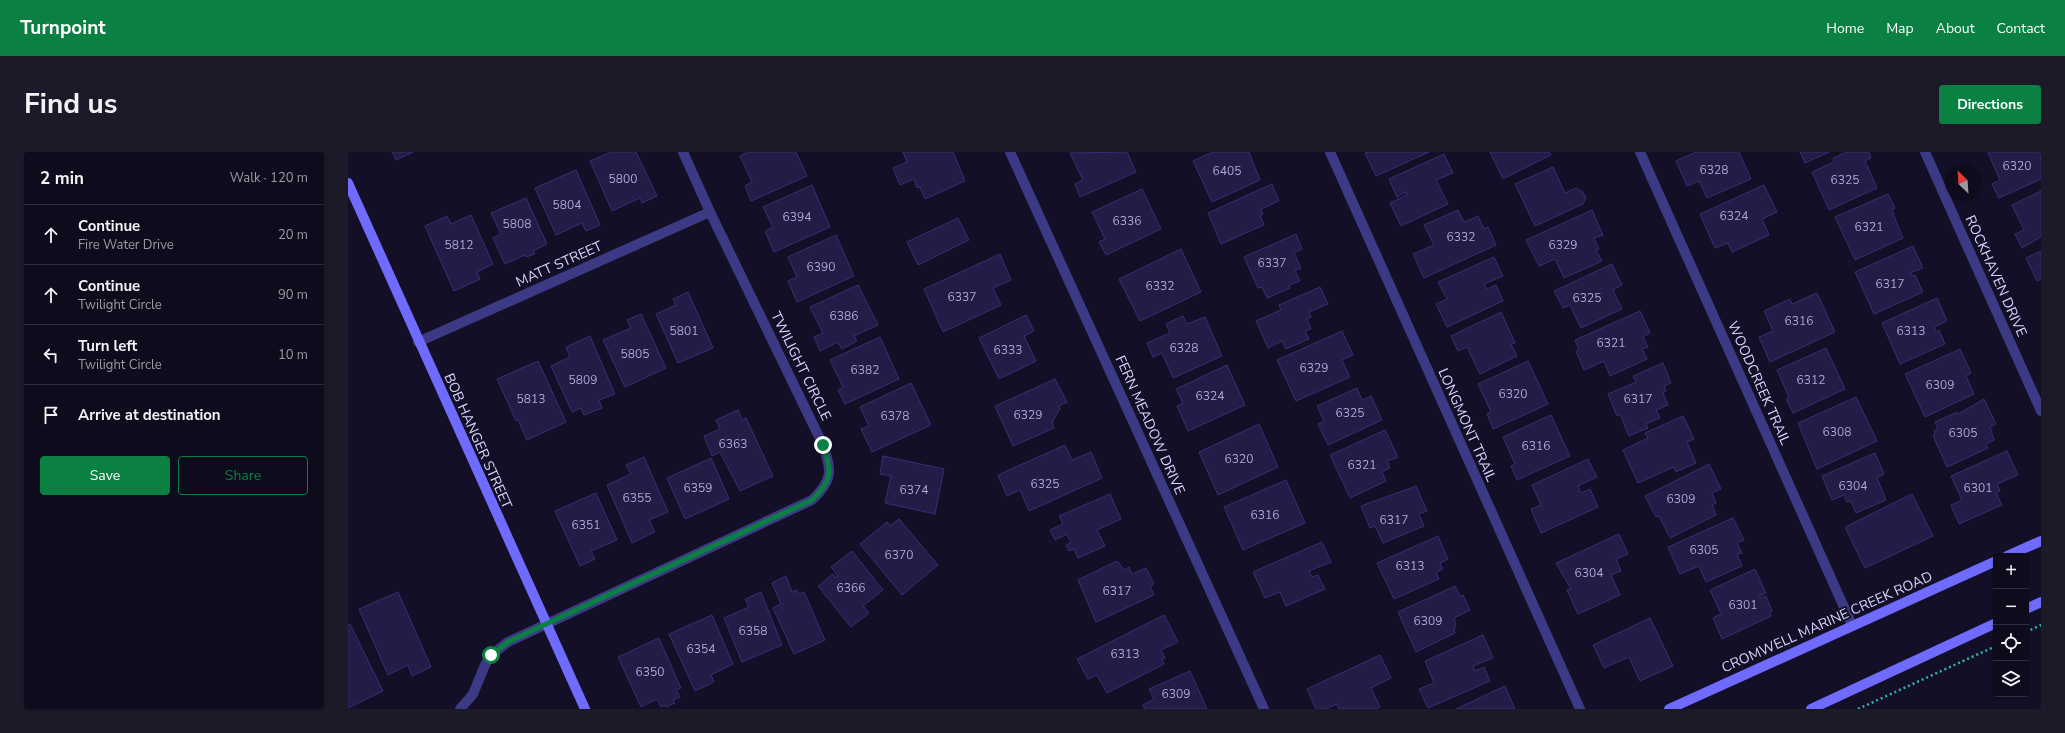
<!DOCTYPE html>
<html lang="en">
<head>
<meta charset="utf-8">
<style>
  body { margin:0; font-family:"Nunito Sans",sans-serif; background:#1c1929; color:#f1f3f6 }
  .controls { position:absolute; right:12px; bottom:12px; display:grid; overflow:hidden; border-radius:4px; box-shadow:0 1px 3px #0004 }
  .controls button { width:36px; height:36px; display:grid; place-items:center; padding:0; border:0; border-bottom:1px solid #2e2b3b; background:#0e0b1c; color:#f1f3f6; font:20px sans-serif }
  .compass { position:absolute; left:1597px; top:12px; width:36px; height:36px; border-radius:50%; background:#0e0b1c; box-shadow:0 1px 3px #0004; rotate:335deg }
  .stop { position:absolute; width:12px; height:12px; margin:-9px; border:3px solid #0b8043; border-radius:50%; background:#fff }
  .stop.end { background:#0b8043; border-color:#fff; box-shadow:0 1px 4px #0008 }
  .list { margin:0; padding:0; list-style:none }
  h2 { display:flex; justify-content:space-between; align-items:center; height:52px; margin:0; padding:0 16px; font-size:17px }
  h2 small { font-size:13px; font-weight:400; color:#9b9ba3 }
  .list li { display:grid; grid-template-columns:26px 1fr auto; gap:12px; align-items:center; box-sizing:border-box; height:60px; padding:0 16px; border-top:1px solid #2e2b3b }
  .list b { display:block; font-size:15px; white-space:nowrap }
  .list p { margin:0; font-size:13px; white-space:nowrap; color:#9b9ba3 }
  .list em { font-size:13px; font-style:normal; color:#9b9ba3 }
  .actions { display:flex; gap:8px; padding:12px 16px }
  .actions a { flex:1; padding:9px 0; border:1px solid #0b8043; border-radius:4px; text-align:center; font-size:14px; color:#0b8043 }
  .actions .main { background:#0b8043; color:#fff }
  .icon { flex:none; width:22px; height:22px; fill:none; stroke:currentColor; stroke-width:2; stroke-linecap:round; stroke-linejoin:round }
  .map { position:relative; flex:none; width:1693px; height:557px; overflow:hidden; border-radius:4px }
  header { display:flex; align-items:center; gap:24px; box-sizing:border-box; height:56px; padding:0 20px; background:#0b8043; color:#fff }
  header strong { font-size:19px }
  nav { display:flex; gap:22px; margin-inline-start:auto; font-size:14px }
  .intro { display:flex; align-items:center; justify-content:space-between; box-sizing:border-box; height:96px; padding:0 24px }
  h1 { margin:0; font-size:28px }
  .button { padding:10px 18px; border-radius:4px; background:#0b8043; color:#fff; font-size:14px; font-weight:700 }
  main { display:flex; gap:24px; padding:0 24px }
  aside { flex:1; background:#0e0b1c; border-radius:4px; box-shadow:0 1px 3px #0004 }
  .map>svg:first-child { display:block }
  .building { fill:#241b47; stroke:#3b2d73 }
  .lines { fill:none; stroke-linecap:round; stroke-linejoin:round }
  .path { stroke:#2fb8b0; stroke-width:2.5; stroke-dasharray:2 3; stroke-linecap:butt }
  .street { stroke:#3d3a85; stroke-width:10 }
  .secondary { stroke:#6f6bff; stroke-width:10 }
  .route { stroke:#0b8043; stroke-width:5 }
  .labels { text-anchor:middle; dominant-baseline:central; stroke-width:4; stroke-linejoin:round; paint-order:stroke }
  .number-label { font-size:12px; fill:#aca6d1 }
  .street-label { font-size:14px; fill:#d9d4ff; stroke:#130f26 }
</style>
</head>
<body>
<header>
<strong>Turnpoint</strong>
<nav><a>Home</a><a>Map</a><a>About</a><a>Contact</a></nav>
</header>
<div class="intro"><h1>Find us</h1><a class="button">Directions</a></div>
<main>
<aside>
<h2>2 min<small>Walk · 120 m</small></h2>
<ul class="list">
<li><svg class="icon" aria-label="ahead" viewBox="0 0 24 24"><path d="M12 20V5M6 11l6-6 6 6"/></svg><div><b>Continue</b><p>Fire Water Drive</p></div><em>20 m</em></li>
<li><svg class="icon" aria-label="ahead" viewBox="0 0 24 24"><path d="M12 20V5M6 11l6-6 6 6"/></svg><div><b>Continue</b><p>Twilight Circle</p></div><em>90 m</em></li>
<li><svg class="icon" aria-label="left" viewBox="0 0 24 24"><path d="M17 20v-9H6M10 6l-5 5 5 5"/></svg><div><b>Turn left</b><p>Twilight Circle</p></div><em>10 m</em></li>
<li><svg class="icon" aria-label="arrive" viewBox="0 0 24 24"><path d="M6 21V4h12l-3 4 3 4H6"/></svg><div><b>Arrive at destination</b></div></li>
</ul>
<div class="actions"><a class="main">Save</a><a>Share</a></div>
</aside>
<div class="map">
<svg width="1693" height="557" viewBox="0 0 1693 557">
  <rect width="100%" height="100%" fill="#130f26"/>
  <g class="building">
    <path d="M44 0H65L48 8Z"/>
    <path d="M263 0H288L309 44 294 51 292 46 264 59 242 9Z"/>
    <path d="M400 0H448L459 24 403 49 397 34 404 30 392 4Z"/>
    <path d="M555 0H605L617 29 577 47 572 35 569 36 566 27 552 33 545 16 559 10Z"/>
    <path d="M779 0 788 20 732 45 727 32 735 28 722 1Z"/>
    <path d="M865 0H901L912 28 864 50 845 9Z"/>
    <path d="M1020 0H1081L1028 24 1017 1Z"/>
    <path d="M1142 0H1201L1203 3 1155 27Z"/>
    <path d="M1348 0H1391L1403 27 1359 46 1351 29 1339 34 1328 9Z"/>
    <path d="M1452 0H1481L1457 11Z"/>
    <path d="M1499 0H1521L1523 6 1517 9 1529 36 1481 58 1464 20 1486 10 1485 6Z"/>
    <path d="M1642 0H1693V27L1651 46 1644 32 1652 28 1640 1Z"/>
    <path d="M1096 2 1105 21 1088 28 1100 52 1053 74 1042 51 1059 43 1058 40 1049 45 1041 27Z"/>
    <path d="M1205 15 1217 41 1228 36 1235 40 1238 46 1235 52 1187 74 1167 32Z"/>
    <path d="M228 18 252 73 238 79 234 71 208 83 187 36Z"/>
    <path d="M924 32 931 49 913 57 915 62 912 63 916 73 873 92 860 61Z"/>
    <path d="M464 33 482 75 426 100 417 79 425 75 415 55Z"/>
    <path d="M1416 33 1429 60 1414 67 1421 83 1384 100 1380 91 1367 96 1352 62Z"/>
    <path d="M794 37 813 77 758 103 751 90 757 87 744 60Z"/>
    <path d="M1693 39V85L1674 96 1667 82 1676 78 1664 53Z"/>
    <path d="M1540 42 1547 56 1544 57 1546 64 1555 86 1507 108 1487 65Z"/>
    <path d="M178 46 199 92 185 99 187 102 178 105 177 103 157 112 145 86 153 82 143 61Z"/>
    <path d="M1110 58 1116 70 1130 64 1136 77 1140 75 1148 93 1076 126 1065 102 1086 93 1076 73Z"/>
    <path d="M1244 58 1255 83 1246 86 1251 97 1248 98 1254 109 1216 126 1207 107 1191 114 1178 88Z"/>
    <path d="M123 63 145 112 129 120 132 127 106 139 77 74 99 64 103 72Z"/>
    <path d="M610 66 621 88 570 113 559 90Z"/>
    <path d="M948 82 954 97 946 101 953 116 947 119 952 129 941 133 942 136 919 146 914 135 910 136 896 105Z"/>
    <path d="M488 83 506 124 449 150 440 129 449 125 440 105Z"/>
    <path d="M1565 94 1575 116 1562 121 1564 124 1567 123 1575 140 1526 162 1507 120Z"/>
    <path d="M833 97 853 140 792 169 771 127Z"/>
    <path d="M1693 99V127L1689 129 1678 106Z"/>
    <path d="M652 102 663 128 645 136 653 153 595 180 576 137Z"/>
    <path d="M1146 105 1155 124 1136 132 1139 137 1148 133 1155 149 1099 175 1088 152 1099 147 1090 130Z"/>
    <path d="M1264 112 1274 133 1265 138 1274 157 1233 176 1222 153 1215 156 1206 139Z"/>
    <path d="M510 133 530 173 506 184 509 189 494 197 490 190 472 199 466 185 475 181 462 155Z"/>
    <path d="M972 135 980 152 961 160 963 165 959 167 963 177 957 179 961 187 938 197 934 189 920 196 908 169 933 158 931 153Z"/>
    <path d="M340 140 365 196 330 211 308 162 328 153 325 147Z"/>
    <path d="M1469 141 1487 180 1422 210 1411 185 1425 179 1416 159 1442 147 1444 152Z"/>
    <path d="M1589 146 1599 169 1586 175 1588 180 1591 178 1597 192 1552 212 1534 171Z"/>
    <path d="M1292 159 1302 181 1295 185 1300 195 1294 197 1299 207 1262 224 1256 209 1236 218 1228 199 1231 198 1227 188Z"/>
    <path d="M1153 160 1167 191 1163 192 1169 204 1132 222 1119 195 1110 199 1103 184Z"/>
    <path d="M293 162 318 216 277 235 255 188 283 176 279 168Z"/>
    <path d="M678 163 686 179 676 184 688 209 651 227 631 186Z"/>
    <path d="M835 164 839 172 857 165 874 204 825 226 814 201 805 205 799 191 822 181 818 172Z"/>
    <path d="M994 179 1005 203 994 208 1002 225 948 249 929 208Z"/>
    <path d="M242 184 267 242 251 248 254 256 236 263 233 256 224 260 203 214 222 205 218 195Z"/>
    <path d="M532 185 551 227 497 252 490 238 495 235 482 208Z"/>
    <path d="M1478 196 1497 237 1445 261 1438 247 1441 245 1429 218Z"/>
    <path d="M1612 197 1623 221 1618 224 1626 242 1577 265 1557 222Z"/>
    <path d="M190 209 218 270 179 288 170 268 168 269 149 227Z"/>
    <path d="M1180 209 1200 252 1145 277 1139 262 1143 260 1130 232Z"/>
    <path d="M1315 211 1323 231 1316 234 1318 239 1315 241 1320 253 1308 258 1312 266 1298 272 1300 276 1281 284 1272 262 1269 264 1260 242 1288 230 1285 224Z"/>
    <path d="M879 213 897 253 840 279 829 254 835 251 828 237Z"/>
    <path d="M707 227 719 250 711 254 712 257 704 270 706 276 665 294 647 254Z"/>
    <path d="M563 231 583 273 524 300 513 277 521 274 512 255Z"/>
    <path d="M1009 236 1014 248 1023 244 1034 268 980 293 970 272 976 269 969 254Z"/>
    <path d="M1508 245 1529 289 1469 317 1450 271Z"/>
    <path d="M1636 247 1648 272 1642 275 1646 288 1638 292 1640 296 1599 315 1585 284 1587 283 1586 279 1590 277 1587 270 1609 260 1610 262Z"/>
    <path d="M390 258 394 268 398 266 425 324 392 339 372 300 364 304 356 284 372 277 368 268Z"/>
    <path d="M1203 263 1222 304 1169 328 1163 314 1167 312 1155 285Z"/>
    <path d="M1335 264 1346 287 1339 290 1348 311 1328 320 1326 315 1290 331 1275 298 1300 286 1297 281Z"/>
    <path d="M911 272 930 315 870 343 851 300Z"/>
    <path d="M1037 278 1050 305 1039 309 1042 316 1034 320 1038 329 1002 346 982 303Z"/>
    <path d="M717 293 724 308 743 300 754 326 681 359 672 338 659 344 650 323Z"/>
    <path d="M1659 299 1670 323 1649 332 1652 339 1648 341 1654 353 1611 372 1603 353 1614 348 1603 324Z"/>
    <path d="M1527 301 1536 322 1529 326 1538 348 1508 361 1503 349 1499 350 1496 343 1484 348 1474 324Z"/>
    <path d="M535 304 596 317 587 362 537 351 543 324 532 322Z"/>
    <path d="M296 305 320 360 301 368 307 380 284 391 259 333 283 322 278 313Z"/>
    <path d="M363 306 381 347 337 367 319 326Z"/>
    <path d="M1240 307 1249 325 1230 334 1233 341 1242 337 1250 355 1193 381 1183 357 1193 353 1184 333Z"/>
    <path d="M1361 312 1373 337 1364 341 1368 351 1364 353 1368 363 1322 386 1311 364 1308 365 1297 344Z"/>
    <path d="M938 328 957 371 895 398 876 355Z"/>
    <path d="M1068 334 1079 359 1071 362 1076 374 1035 391 1027 374 1022 376 1013 354Z"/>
    <path d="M248 341 269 388 243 399 247 407 232 414 207 359Z"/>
    <path d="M762 342 773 367 749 378 757 394 730 406 726 397 721 399 718 393 723 391 719 382 707 388 702 378 715 372 711 364Z"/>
    <path d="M1564 342 1585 384 1517 416 1497 375Z"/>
    <path d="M1385 366 1396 388 1389 391 1394 401 1389 402 1394 414 1358 430 1351 414 1332 422 1320 395Z"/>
    <path d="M551 367 590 413 554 443 512 392 539 370 542 374Z"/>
    <path d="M1271 382 1280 402 1268 407 1273 419 1263 423 1272 443 1230 462 1219 438 1223 437 1208 411Z"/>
    <path d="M1090 384 1100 407 1092 411 1095 417 1088 421 1091 427 1046 447 1029 411Z"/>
    <path d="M974 390 983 410 961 419 964 425 970 423 977 437 938 454 932 440 917 446 905 420Z"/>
    <path d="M504 399 535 438 515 454 521 461 503 475 470 434 485 422 488 426 490 424 483 415Z"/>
    <path d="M769 409 776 418 781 415 784 422 798 416 806 432 802 434 806 443 748 470 730 428Z"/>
    <path d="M1407 417 1418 441 1411 444 1413 446 1418 444 1424 459 1422 460 1423 464 1374 487 1365 466 1373 462 1362 438Z"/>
    <path d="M438 424 444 440 449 438 451 442 456 440 477 488 446 502 425 456 433 452 424 431Z"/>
    <path d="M1107 434 1112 444 1115 443 1122 458 1106 466 1108 472 1106 477 1107 481 1068 500 1050 460Z"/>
    <path d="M50 440 83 515 64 524 60 513 40 523 11 457Z"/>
    <path d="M413 440 434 493 394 510 376 466 401 455 397 447Z"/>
    <path d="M364 463 385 512 363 523 366 530 347 539 321 482Z"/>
    <path d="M816 463 830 490 813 498 817 506 814 507 816 512 759 541 749 523 740 527 729 507Z"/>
    <path d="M1302 466 1325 514 1292 529 1281 505 1256 516 1245 493Z"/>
    <path d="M2 472 35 539 0 556V473Z"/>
    <path d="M1135 483 1145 506 1125 514 1127 519 1136 515 1142 529 1080 556 1071 537 1086 531 1077 509Z"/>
    <path d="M311 486 333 536 328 538 332 545 325 548 327 551 318 555 317 553 313 555 309 547 293 555 270 505Z"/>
    <path d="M1032 503 1043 526 1023 536 1032 555 1027 557H991L989 552 978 557H968L959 537Z"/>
    <path d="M842 519 859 557H797L795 553 806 547 801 537Z"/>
    <path d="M1157 534 1167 557H1108Z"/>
  </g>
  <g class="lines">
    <g class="path">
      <path d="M1678 480 1693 473"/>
      <path d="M1510 557 1648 494"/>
    </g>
    <g class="street">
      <path d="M662 0 916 557"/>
      <path d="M982 0 1232 557"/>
      <path d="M1292 0 1504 473"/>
      <path d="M1577 0 1693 259"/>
      <path d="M70 190 362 60"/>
      <path d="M112 557 125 542 137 513 143 503 160 490 464 348C485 328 484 319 475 293L362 60 335 0"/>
    </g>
    <g class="secondary">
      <path d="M0 31 237 557"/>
      <path d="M1659 404 1693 389"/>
      <path d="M1678 457 1693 450"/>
      <path d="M1321 557 1648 409"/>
      <path d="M1463 557 1648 471"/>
    </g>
  </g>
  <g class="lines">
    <path class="route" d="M143 503 160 490 198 472 464 348C485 328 484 319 475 293"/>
  </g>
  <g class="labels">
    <g class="number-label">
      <text x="1669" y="14">6320</text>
      <text x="1366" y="18">6328</text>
      <text x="879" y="19">6405</text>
      <text x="275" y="27">5800</text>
      <text x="1497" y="28">6325</text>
      <text x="219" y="53">5804</text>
      <text x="1386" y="64">6324</text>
      <text x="449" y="65">6394</text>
      <text x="779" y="69">6336</text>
      <text x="169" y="72">5808</text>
      <text x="1521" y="75">6321</text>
      <text x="1113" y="85">6332</text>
      <text x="111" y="93">5812</text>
      <text x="1215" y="93">6329</text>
      <text x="924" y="111">6337</text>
      <text x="473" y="115">6390</text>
      <text x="1542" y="132">6317</text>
      <text x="812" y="134">6332</text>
      <text x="614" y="145">6337</text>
      <text x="1239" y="146">6325</text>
      <text x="496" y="164">6386</text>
      <text x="1451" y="169">6316</text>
      <text x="336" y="179">5801</text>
      <text x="1563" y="179">6313</text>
      <text x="1263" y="191">6321</text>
      <text x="836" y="196">6328</text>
      <text x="660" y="198">6333</text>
      <text x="287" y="202">5805</text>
      <text x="966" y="216">6329</text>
      <text x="517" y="218">6382</text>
      <text x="235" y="228">5809</text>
      <text x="1463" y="228">6312</text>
      <text x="1592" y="233">6309</text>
      <text x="1165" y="242">6320</text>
      <text x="862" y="244">6324</text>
      <text x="183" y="247">5813</text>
      <text x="1290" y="247">6317</text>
      <text x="1002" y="261">6325</text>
      <text x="680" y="263">6329</text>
      <text x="547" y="264">6378</text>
      <text x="1489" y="280">6308</text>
      <text x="1615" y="281">6305</text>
      <text x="385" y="292">6363</text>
      <text x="1188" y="294">6316</text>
      <text x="891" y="307">6320</text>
      <text x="1014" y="313">6321</text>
      <text x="697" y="332">6325</text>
      <text x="1505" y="334">6304</text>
      <text x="350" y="336">6359</text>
      <text x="1630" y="336">6301</text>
      <text x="566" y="338">6374</text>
      <text x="289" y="346">6355</text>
      <text x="1333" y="347">6309</text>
      <text x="917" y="363">6316</text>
      <text x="1046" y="368">6317</text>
      <text x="238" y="373">6351</text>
      <text x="1356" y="398">6305</text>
      <text x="551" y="403">6370</text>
      <text x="1062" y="414">6313</text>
      <text x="1241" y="421">6304</text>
      <text x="503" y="436">6366</text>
      <text x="769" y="439">6317</text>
      <text x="1395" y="453">6301</text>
      <text x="1080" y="469">6309</text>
      <text x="405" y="479">6358</text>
      <text x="353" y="497">6354</text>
      <text x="777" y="502">6313</text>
      <text x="302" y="520">6350</text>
      <text x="828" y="542">6309</text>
    </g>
    <g class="street-label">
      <text transform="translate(211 112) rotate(-24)">MATT STREET</text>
      <text transform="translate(1648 124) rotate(66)">ROCKHAVEN DRIVE</text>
      <text transform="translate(453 214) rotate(64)">TWILIGHT CIRCLE</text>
      <text transform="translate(1411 231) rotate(66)">WOODCREEK TRAIL</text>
      <text transform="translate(802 273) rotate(66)">FERN MEADOW DRIVE</text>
      <text transform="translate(1119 273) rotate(66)">LONGMONT TRAIL</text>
      <text transform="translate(130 289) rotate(66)">BOB HANGER STREET</text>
      <text transform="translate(1479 470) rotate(-24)">CROMWELL MARINE CREEK ROAD</text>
    </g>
  </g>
</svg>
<div class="controls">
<button>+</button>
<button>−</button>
<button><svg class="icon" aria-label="locate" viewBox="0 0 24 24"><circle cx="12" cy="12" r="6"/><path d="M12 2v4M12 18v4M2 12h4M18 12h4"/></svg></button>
<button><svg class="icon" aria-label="layers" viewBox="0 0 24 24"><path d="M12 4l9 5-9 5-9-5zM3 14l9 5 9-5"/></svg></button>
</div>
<svg class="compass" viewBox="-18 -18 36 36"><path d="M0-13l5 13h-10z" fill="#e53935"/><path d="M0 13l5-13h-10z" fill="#9b9ba3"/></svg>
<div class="stop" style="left:143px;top:503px"></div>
<div class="stop end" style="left:475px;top:293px"></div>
</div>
</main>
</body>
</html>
